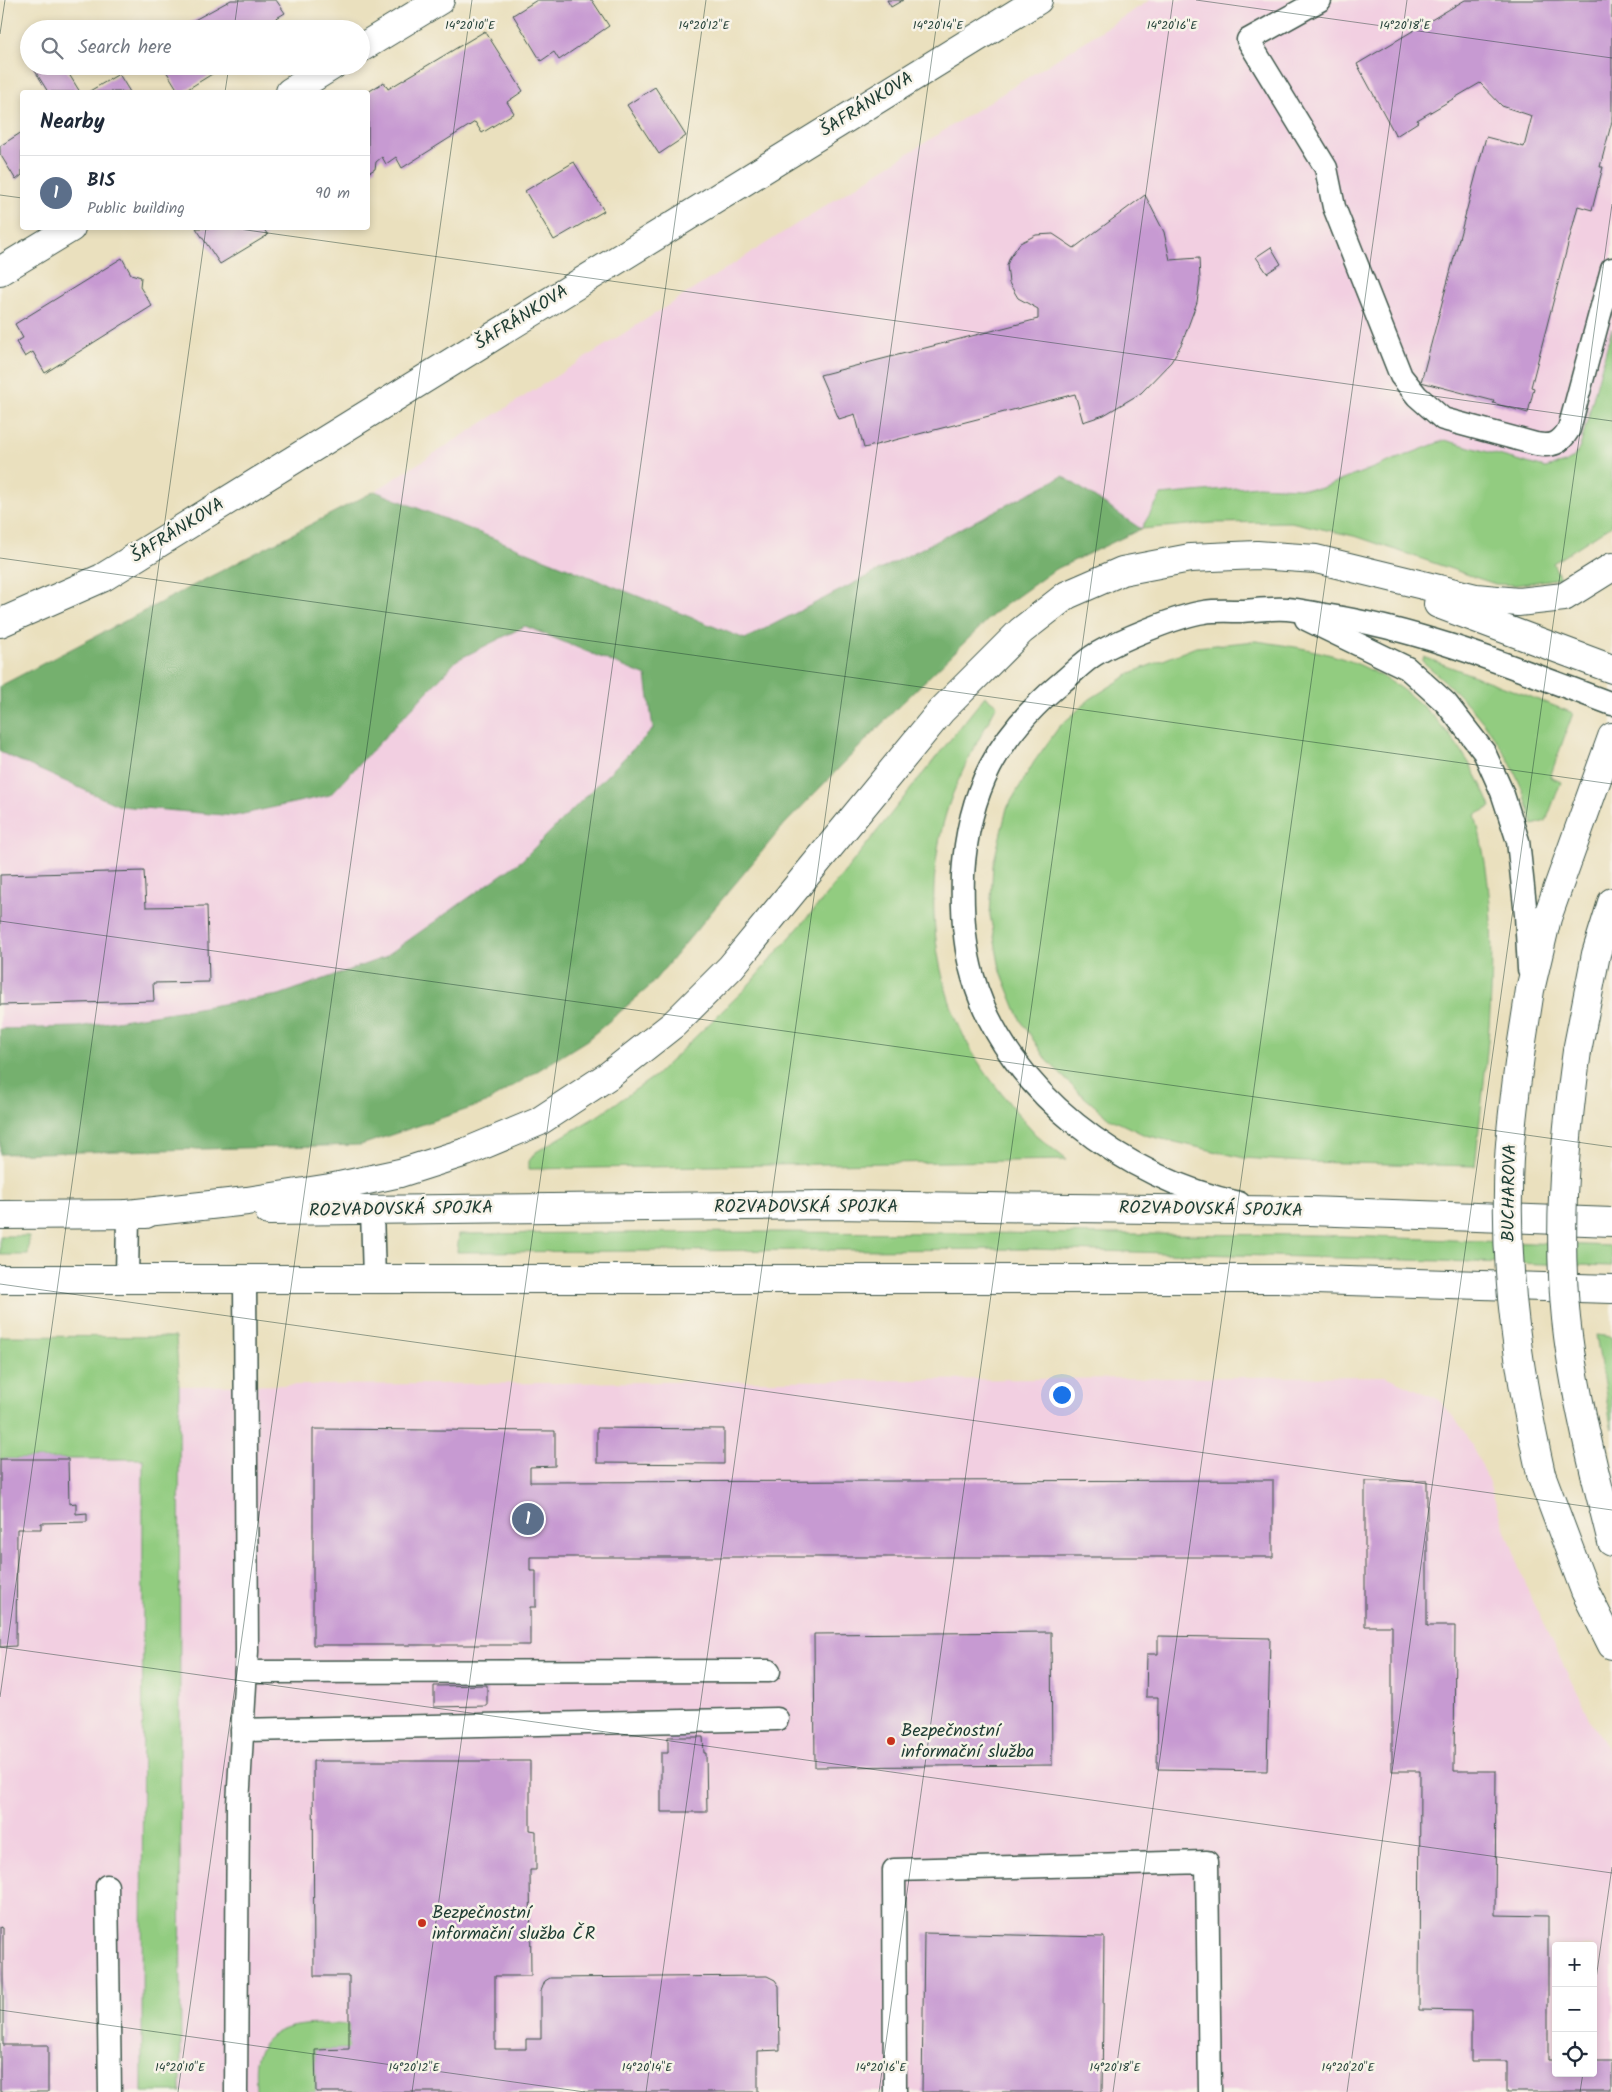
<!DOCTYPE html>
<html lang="en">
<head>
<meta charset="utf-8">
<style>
  body { margin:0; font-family:Kalam,sans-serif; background:#f6f6f7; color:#1f2937 }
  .controls { position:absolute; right:15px; bottom:15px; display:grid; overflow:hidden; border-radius:5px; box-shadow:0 2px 8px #0003 }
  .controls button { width:45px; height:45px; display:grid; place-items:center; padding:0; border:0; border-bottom:1px solid #e0e1e3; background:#fff; color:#1f2937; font:25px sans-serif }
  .you { position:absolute; left:1061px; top:1394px; width:18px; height:18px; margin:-12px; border:4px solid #fff; border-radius:50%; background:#1a73e8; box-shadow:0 0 0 8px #1a73e833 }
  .badge { display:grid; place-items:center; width:32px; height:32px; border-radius:50%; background:#2563eb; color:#fff; font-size:16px; font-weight:700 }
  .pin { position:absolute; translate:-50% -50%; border:2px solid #fff; box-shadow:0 1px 5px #0006 }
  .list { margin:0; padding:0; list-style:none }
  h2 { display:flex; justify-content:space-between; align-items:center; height:65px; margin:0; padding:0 20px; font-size:21px }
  h2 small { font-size:16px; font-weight:400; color:#747a83 }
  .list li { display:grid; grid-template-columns:32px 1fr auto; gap:15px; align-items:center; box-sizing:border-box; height:75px; padding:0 20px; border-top:1px solid #e0e1e3 }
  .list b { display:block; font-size:19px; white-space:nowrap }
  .list p { margin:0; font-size:16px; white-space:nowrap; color:#747a83 }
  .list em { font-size:16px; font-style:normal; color:#747a83 }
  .icon { flex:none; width:28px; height:28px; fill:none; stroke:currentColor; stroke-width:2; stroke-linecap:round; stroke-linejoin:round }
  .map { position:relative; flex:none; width:1612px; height:2092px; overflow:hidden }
  .search { position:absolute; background:#fff; box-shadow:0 2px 8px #0003; left:20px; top:20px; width:350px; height:55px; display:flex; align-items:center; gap:12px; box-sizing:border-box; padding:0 18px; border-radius:28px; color:#747a83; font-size:19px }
  .panel { position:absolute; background:#fff; box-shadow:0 2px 8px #0003; left:20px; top:90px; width:350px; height:140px; border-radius:5px }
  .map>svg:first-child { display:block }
  .built { fill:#f2cfe1; fill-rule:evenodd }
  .green { fill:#92cc80; stroke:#58845a }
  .forest { fill:#75b06e; stroke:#4a7651 }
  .building { fill:#c79ad2 }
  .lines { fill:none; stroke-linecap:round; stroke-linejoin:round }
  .lane-casing { stroke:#3d5549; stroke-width:25 }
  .street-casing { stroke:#3d5549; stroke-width:30 }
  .primary-casing { stroke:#3d5549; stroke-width:30 }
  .highway-casing { stroke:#3d5549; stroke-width:30 }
  .lane { stroke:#fff; stroke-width:22 }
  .street { stroke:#fff; stroke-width:28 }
  .primary { stroke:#fff; stroke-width:28 }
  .highway { stroke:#fff; stroke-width:28 }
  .primary-bridge-casing { stroke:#3d5549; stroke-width:30; stroke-linecap:butt }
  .primary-bridge { stroke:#fff; stroke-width:28 }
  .ticks { fill:none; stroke:#1f3d34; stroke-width:1; stroke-opacity:0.45 }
  .poi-dot { fill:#c8321e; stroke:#f7f3e8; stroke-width:2 }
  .labels { text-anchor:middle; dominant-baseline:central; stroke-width:5; stroke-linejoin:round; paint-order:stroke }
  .street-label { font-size:18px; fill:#1f3d34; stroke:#f7f3e8 }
  .poi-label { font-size:18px; fill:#1f3d34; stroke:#f7f3e8; text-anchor:start }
  .ticks-label { font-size:12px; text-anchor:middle; fill:#1f3d34; stroke:#f7f3e8; stroke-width:5; stroke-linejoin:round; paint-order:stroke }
</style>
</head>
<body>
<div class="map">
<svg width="1612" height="2092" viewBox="0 0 1612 2092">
  <rect width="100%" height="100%" fill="#f7f3e8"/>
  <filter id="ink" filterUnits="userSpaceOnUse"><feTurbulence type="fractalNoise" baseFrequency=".02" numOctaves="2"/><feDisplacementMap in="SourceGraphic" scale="10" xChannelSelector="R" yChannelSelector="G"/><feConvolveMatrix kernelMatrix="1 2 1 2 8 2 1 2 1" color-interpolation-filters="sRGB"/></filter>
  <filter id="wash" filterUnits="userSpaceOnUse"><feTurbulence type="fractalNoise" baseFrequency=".0096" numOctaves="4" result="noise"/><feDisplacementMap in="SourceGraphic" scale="20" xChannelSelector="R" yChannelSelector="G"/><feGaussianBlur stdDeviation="1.12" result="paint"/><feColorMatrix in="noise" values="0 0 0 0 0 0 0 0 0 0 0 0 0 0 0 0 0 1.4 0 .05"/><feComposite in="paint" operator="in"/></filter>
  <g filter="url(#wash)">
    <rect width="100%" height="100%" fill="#eae0be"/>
    <g class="built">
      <path d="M1150 0H1612V525L1553 563 1560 578 1516 585 1495 584 1358 537 1291 522 1212 523 1141 529 1063 476 745 639 375 491Z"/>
      <path d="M525 626 646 676 653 729 521 861 383 958 279 995 78 1027 0 1029V752L120 806 234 816 330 795 457 660Z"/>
      <path d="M1386 1376 1438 1399 1465 1431 1485 1473 1532 1601 1593 1726 1612 1756V2092H181L179 1386ZM1556 1946H1593V2073H1556Z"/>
      <path d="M0 1459H143L142 2092H0Z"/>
    </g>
    <g class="green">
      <path d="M1612 328V525L1553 563 1560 578 1516 585 1495 584 1358 537 1291 522 1212 523 1141 529 1161 495 1258 486 1319 489 1445 440 1545 468 1565 463 1573 458 1580 447Z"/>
      <path d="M1256 641C1291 646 1328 651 1360 665 1421 692 1467 746 1491 807L1475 815C1506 929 1487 1050 1475 1166L1304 1162 1244 1158 1145 1135 1109 1118 1076 1090 1045 1058 1020 1019 1000 969 990 915 993 865 1007 808 1034 762 1059 727 1090 699 1133 672 1196 647Z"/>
      <path d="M1424 657 1573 713 1550 777 1561 782 1546 821 1533 825C1517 754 1476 707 1422 661Z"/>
      <path d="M985 696 997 705C980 738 960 771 948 807 921 891 932 995 983 1069 990 1079 998 1089 1006 1099 1015 1110 1025 1123 1035 1134 1045 1143 1057 1152 1067 1160L529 1169V1161L536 1152 599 1115 655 1076 745 989 819 904Z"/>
      <path d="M760 1232 1320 1235 1612 1246V1266L1029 1249 457 1252 459 1234Z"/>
      <path d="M0 1236H29L28 1255H0Z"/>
      <path d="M1596 1335 1612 1337V1429L1610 1420Z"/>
      <path d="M0 1336 176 1337 179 1386 181 2092H142L143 1459H0Z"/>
      <path d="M349 2024V2049L315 2050 316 2092H256C256 2081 254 2067 257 2057 269 2018 317 2025 349 2024Z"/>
    </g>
    <path class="forest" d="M1063 476 1141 529 1054 570 997 611 898 707 784 825 649 987 587 1040 486 1103 361 1145 0 1154V1029L78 1027 279 995 383 958 521 861 653 729 646 676 525 626 457 660 330 795 234 816 120 806 0 752V686L375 491 745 639Z"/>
    <g id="blocks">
      <g class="building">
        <path d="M231 0H276L285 13 275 19 281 29H178Z"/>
        <path d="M537 0H592L609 26 559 60 554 52 541 61 513 15Z"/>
        <path d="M887 0H903L891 7Z"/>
        <path d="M1465 0H1612V121L1600 167H1603L1592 210 1578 206 1531 387 1534 388 1528 413 1493 403 1494 401 1421 382 1486 137 1524 147 1532 116 1502 106 1480 83 1417 120 1418 122 1396 136 1357 64Z"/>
        <path d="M485 31 523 91 507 102 514 113 482 133 475 122 402 168 396 157 386 164 382 157 376 162 375 169 368 173V92L384 82 388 89Z"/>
        <path d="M32 66H64L80 92H48Z"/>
        <path d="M163 66H225L183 92H179Z"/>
        <path d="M119 74 130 92H88Z"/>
        <path d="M655 87 686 136 659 154 627 105Z"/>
        <path d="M22 132V175L16 180 0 154V146Z"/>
        <path d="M574 162 604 211 554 240 525 191Z"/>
        <path d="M1145 195 1164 232 1170 260 1199 258 1200 281 1197 302 1182 343 1171 362 1141 393 1104 415 1083 422 1075 394 864 448 855 414 839 419 820 375 1038 319V309L1018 298 1009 283 1007 265 1010 257 1020 243 1036 235 1053 234 1074 248Z"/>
        <path d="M196 228H263L268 235 220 264Z"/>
        <path d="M1271 247 1281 264 1267 273 1256 257Z"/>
        <path d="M122 258 131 274 141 277 140 287 152 306 45 373 33 352 25 357 16 342 23 338 15 324Z"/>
        <path d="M144 871 146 907 207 906 209 982 153 983 154 1001 0 1005V875Z"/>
        <path d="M597 1428 724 1429V1464L597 1463Z"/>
        <path d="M313 1429 555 1431V1466L530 1467V1482L1273 1480V1557H530V1571H536V1607H530V1645H313Z"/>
        <path d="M0 1459H68L69 1504 76 1503V1514L87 1513V1522L41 1523V1529H17L16 1646 0 1647Z"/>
        <path d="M1365 1481H1427V1626H1455L1454 1771H1496L1495 1915 1548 1916V2060H1556V2073H1593V2060H1612V2092H1507V2061H1471V2011L1419 2010 1420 1771H1392V1626H1365Z"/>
        <path d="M1051 1632 1052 1765 815 1767 814 1634Z"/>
        <path d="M1158 1636 1270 1638 1267 1771 1157 1769 1158 1697H1146L1147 1654H1158Z"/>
        <path d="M487 1685V1706L434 1707V1686Z"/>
        <path d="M668 1737H703L704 1753H706L707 1812H661V1753H668Z"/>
        <path d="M313 1761H530V1830L536 1831V1870H530L531 1976H495V2049H526V2039H541V1991L545 1981 550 1978 767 1976 775 1980 779 1986 780 2050 758 2051V2092H316L315 2050 349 2049V1976H314Z"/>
        <path d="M0 1927 3 1928V2045H48V2092H0Z"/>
        <path d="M924 1933 1104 1937 1102 2092H922Z"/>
      </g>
    </g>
  </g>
  <g filter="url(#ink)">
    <use href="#blocks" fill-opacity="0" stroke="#3d5549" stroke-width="1"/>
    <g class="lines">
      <g class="lane-casing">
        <g id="lane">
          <path d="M1320 0 1248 40 1326 168 1334 207 1401 376 1417 396 1443 419 1536 444C1552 447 1560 444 1569 429L1612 269"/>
          <path d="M1306 619 1407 668 1446 703 1484 752 1502 792 1518 841 1526 915 1529 969"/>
          <path d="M1239 1203C1126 1179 1006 1092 973 977 964 946 962 907 963 875 968 791 997 736 1062 682 1073 673 1084 661 1096 654 1120 640 1177 616 1204 612 1216 610 1230 611 1242 611 1257 610 1272 608 1287 609 1300 610 1312 613 1325 615 1424 630 1518 669 1612 704"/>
          <path d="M372 1210 374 1279"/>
          <path d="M127 1279 128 1214"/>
          <path d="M246 1672 769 1671"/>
          <path d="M242 1730 777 1719"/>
          <path d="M107 1886 110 2092"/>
          <path d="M236 2092 238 1804 247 1651 245 1279"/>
          <path d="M895 2092 894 1870 1207 1862 1210 2092"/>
        </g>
      </g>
      <g class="street-casing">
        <g id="street">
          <path d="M361 48 440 0"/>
          <path d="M290 92 332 66"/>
          <path d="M0 271 71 228"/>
          <path d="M0 623 102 578 1038 0"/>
        </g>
      </g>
      <g class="primary-casing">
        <g id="primary">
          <path d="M1521 1048 1530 990 1547 918 1612 737"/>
          <path d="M1577 1051 1596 954 1612 902"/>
          <path d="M1541 1474 1585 1591 1612 1645"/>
          <path d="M1595 1474 1612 1542"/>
        </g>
      </g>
      <g class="highway-casing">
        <g id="highway">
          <path d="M1438 604 1612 669"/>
          <path d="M269 1211 830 1205 1309 1211 1612 1222"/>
          <path d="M128 1214 247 1201 330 1188 400 1173 466 1152 538 1122 608 1076 674 1024 731 967 941 711 1021 631 1067 595 1122 571 1190 558 1257 555 1316 559 1476 598 1518 602 1564 597 1612 567"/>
          <path d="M0 1215 146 1214"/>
          <path d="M0 1279H1281L1612 1289"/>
        </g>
      </g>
      <use href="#lane" class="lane"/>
      <use href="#street" class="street"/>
      <use href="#primary" class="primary"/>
      <use href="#highway" class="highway"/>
      <g class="primary-bridge-casing">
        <g id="primary-bridge">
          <path d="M1521 1048C1515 1095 1508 1143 1508 1192 1506 1288 1520 1380 1541 1474"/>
          <path d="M1577 1051C1564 1145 1556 1241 1568 1336 1574 1383 1584 1428 1595 1474"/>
        </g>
      </g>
      <use href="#primary-bridge" class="primary-bridge"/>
    </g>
  </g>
  <path class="ticks" d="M1196 0 1612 58M234 29 238 0M0 34 5 0M225 92 229 66M0 195 22 198M232 228 1612 421M0 558 1612 784M0 921 1612 1147M0 1284 1612 1510M0 1647 1612 1873M0 1697 206 228M1593 2000 1612 1867M0 2010 585 2092M178 2092 472 0M412 2092 706 0M646 2092 940 0M879 2092 1173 0M1113 2092 1407 0M1347 2092 1612 204M1580 2092 1583 2073"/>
  <g class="poi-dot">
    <circle cx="891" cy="1741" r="5"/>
    <circle cx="422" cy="1923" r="5"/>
  </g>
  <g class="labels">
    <g class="street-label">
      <text transform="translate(867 105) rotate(-32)">ŠAFRÁNKOVA</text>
      <text transform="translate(522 318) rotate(-32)">ŠAFRÁNKOVA</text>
      <text transform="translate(178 531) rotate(-32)">ŠAFRÁNKOVA</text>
      <text transform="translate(1510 1193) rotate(-89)">BUCHAROVA</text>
      <text x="806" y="1207">ROZVADOVSKÁ SPOJKA</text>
      <text transform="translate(401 1210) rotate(-1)">ROZVADOVSKÁ SPOJKA</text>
      <text transform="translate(1211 1210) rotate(1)">ROZVADOVSKÁ SPOJKA</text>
    </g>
    <g class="poi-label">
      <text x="901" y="1731">Bezpečnostní<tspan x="901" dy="21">informační služba</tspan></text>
      <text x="432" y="1913">Bezpečnostní<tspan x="432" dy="21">informační služba ČR</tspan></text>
    </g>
  </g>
  <g class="ticks-label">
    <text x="470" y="29">14°20'10"E</text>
    <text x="704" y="29">14°20'12"E</text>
    <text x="938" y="29">14°20'14"E</text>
    <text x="1172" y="29">14°20'16"E</text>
    <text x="1405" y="29">14°20'18"E</text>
    <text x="180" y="2071">14°20'10"E</text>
    <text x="414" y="2071">14°20'12"E</text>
    <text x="647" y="2071">14°20'14"E</text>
    <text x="881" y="2071">14°20'16"E</text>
    <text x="1115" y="2071">14°20'18"E</text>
    <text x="1348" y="2071">14°20'20"E</text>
  </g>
</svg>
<div class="controls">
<button>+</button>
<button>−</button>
<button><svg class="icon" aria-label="locate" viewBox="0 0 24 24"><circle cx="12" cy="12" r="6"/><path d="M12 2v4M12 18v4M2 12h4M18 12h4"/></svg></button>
</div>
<div class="you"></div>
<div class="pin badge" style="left:528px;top:1519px;background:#5c6f8a">1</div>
<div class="search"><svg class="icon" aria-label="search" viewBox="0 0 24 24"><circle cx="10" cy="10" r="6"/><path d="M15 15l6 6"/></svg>Search here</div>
<section class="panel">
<h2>Nearby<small></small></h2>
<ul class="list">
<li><span class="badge" style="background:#5c6f8a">1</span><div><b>BIS</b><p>Public building</p></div><em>90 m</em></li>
</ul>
</section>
</div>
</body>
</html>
